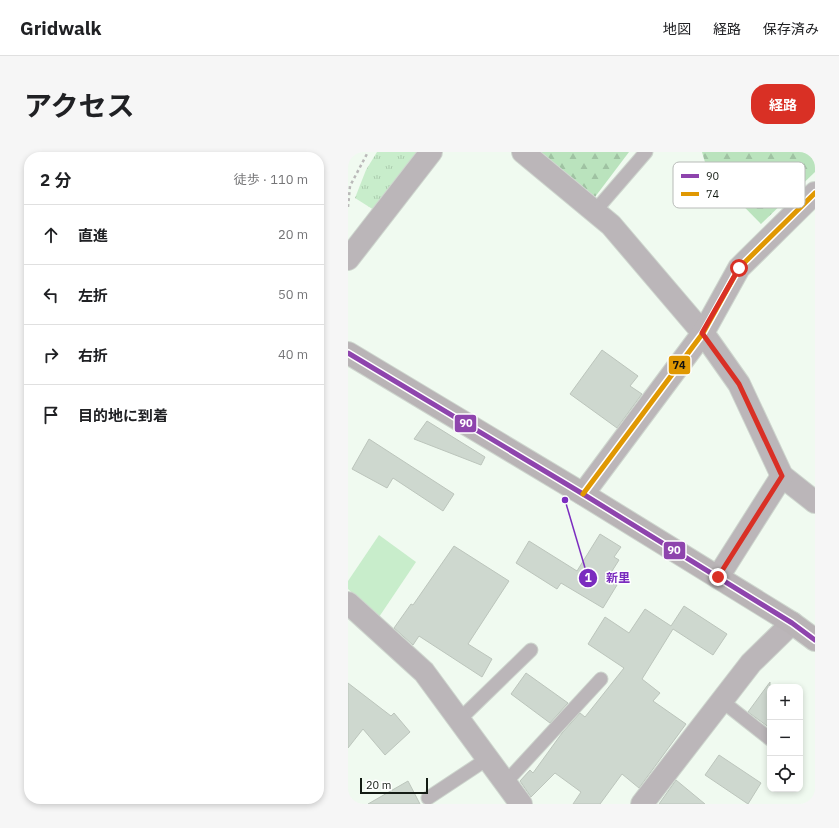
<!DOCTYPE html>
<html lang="ja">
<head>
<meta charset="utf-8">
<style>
  body { margin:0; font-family:"IBM Plex Sans","Noto Sans JP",sans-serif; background:#f6f6f6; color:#202124 }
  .controls { position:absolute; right:12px; bottom:12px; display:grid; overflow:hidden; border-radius:8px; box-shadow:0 2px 6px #0003 }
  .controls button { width:36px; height:36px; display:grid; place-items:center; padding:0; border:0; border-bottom:1px solid #e0e0e0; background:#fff; color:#202124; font:20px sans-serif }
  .scale { position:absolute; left:12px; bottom:10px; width:68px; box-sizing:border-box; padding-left:4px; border:2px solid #141c14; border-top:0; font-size:11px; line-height:14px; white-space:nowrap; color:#141c14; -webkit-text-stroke:3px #fff; paint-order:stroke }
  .stop { position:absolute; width:12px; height:12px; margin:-9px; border:3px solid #d93025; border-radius:50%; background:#fff }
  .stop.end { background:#d93025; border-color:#fff; box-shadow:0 1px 4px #0008 }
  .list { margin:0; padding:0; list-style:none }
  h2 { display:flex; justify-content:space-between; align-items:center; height:52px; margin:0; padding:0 16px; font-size:17px }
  h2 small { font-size:13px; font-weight:400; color:#757577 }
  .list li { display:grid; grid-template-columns:26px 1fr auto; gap:12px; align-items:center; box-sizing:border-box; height:60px; padding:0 16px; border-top:1px solid #e0e0e0 }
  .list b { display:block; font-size:15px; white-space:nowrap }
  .list em { font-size:13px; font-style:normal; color:#757577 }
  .icon { flex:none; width:22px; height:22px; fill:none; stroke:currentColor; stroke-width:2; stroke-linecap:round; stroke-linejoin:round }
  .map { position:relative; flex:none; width:467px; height:652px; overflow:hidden; border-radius:16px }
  header { display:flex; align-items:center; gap:24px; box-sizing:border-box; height:56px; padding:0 20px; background:#fff; border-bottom:1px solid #e0e0e0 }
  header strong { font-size:19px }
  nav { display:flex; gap:22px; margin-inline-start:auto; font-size:14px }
  .intro { display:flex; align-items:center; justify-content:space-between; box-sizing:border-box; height:96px; padding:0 24px }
  h1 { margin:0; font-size:28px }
  .button { padding:10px 18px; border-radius:16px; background:#d93025; color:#fff; font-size:14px; font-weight:700 }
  main { display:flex; gap:24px; padding:0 24px }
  aside { flex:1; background:#fff; border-radius:16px; box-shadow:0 2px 6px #0003 }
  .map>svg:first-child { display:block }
  .grass { fill:#c8edcb }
  .forest { fill:url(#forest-firs) }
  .park { fill:url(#park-tufts) }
  .building { fill:#ced8cf; stroke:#bcc5bc }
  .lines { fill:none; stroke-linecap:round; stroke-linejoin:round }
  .service-casing { stroke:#ced6ce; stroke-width:15 }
  .minor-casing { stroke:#ced6ce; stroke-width:24 }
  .tertiary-casing { stroke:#ced6ce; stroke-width:24 }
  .secondary-casing { stroke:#ced6ce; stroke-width:24 }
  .path { stroke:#bab9b9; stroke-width:2.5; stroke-dasharray:3 3; stroke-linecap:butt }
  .service { stroke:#bbb6b9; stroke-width:13 }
  .minor { stroke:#bbb6b9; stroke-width:22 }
  .tertiary { stroke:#bbb6b9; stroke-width:22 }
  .secondary { stroke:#b9b4b6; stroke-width:22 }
  .bus-1-casing { stroke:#fff; stroke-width:8 }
  .bus-2-casing { stroke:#fff; stroke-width:8 }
  .bus-1 { stroke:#8e44ad; stroke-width:5 }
  .bus-2 { stroke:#e09802; stroke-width:5 }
  .route { stroke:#d93025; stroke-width:5 }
  .key { fill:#fff; stroke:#b8bbb8; stroke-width:1 }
  .key-label { font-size:11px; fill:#141c14 }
  .leader { fill:none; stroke:#7b2cbf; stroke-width:1.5 }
  .callout-dot { fill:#7b2cbf; stroke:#fff; stroke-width:1.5 }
  .mark-label { font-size:12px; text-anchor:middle; font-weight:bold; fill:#fff }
  .callout-label { font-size:12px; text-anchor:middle; font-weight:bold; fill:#7b2cbf; stroke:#fff; stroke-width:3; stroke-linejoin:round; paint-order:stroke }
  .line-badge { stroke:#fff; stroke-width:1.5 }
  .badge-label { font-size:11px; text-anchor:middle; font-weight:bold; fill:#fff }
  .pale-badge-label { font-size:11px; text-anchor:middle; font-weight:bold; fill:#111 }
</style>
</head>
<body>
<header>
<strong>Gridwalk</strong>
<nav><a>地図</a><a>経路</a><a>保存済み</a></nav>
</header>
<div class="intro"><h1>アクセス</h1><a class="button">経路</a></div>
<main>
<aside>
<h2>2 分<small>徒歩 · 110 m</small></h2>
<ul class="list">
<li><svg class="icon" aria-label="ahead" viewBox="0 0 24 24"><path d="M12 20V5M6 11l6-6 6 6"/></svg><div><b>直進</b></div><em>20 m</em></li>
<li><svg class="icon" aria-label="left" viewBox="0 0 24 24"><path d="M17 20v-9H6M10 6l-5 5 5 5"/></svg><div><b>左折</b></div><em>50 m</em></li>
<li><svg class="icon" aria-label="right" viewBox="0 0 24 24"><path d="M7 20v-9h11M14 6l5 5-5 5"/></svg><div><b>右折</b></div><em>40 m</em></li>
<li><svg class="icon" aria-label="arrive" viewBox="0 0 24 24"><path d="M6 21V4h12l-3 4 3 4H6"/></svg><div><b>目的地に到着</b></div></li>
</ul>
</aside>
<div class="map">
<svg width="467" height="652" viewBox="0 0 467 652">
  <defs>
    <pattern id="forest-firs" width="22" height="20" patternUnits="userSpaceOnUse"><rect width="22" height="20" fill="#bae3bd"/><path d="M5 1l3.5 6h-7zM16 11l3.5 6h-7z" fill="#9fc2a2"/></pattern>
    <pattern id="park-tufts" width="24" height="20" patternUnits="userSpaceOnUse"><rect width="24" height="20" fill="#c8edcb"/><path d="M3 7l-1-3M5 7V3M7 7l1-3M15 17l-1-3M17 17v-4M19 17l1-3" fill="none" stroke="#abcbad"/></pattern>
  </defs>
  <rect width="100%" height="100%" fill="#f0faf0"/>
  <path class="grass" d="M31 383 68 410 31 465 0 437V429Z"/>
  <g class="forest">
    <path d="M193 0H281L247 45Z"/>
    <path d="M354 0H467V20L413 72 359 17Z"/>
  </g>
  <path class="park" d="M29 0H71L26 58 7 46 18 18Z"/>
  <g class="building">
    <path d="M254 198 290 224 282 234 294 242 269 276 222 242Z"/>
    <path d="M79 269 137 305 133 313 66 287Z"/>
    <path d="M21 287 106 342 95 359 45 326 39 336 4 317Z"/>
    <path d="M252 382 273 395 266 405 271 408 259 427 269 433 255 456 213 431 209 437 168 411 181 389 229 419Z"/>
    <path d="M106 394 161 429 120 492 144 507 134 525 71 484 65 493 46 476 63 452 65 453Z"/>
    <path d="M336 454 379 482 365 503 325 477 294 527 312 541 305 549 338 572 291 636 274 622 252 652H225L233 640 207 621 183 645 172 629 182 618 185 621 214 581 232 561 237 565 276 516 240 492 257 465 281 481 297 457 323 474Z"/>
    <path d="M178 521 220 551 202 571 163 542Z"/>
    <path d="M422 530V576L400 560Z"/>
    <path d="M0 531 43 564 46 561 62 580 37 603 15 577 0 596Z"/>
    <path d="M371 603 413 631 400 652 357 623Z"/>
    <path d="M328 628 357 652H311Z"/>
    <path d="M60 629 72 652H20Z"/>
  </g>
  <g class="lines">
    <g class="service-casing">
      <g id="service">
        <path d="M247 59 298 0"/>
        <path d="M374 549 422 587"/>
        <path d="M111 568 183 498"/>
        <path d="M157 631 253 527"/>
        <path d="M80 646 139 607"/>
      </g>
    </g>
    <g class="minor-casing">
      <g id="minor">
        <path d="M175 0 263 73 355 181 391 232 434 324 467 350"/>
        <path d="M235 342 355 181 391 116 467 41"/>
        <path d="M370 425 434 324"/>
        <path d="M0 451 76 520 173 652"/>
        <path d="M294 652 403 511 444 471"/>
      </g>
    </g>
    <g class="tertiary-casing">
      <path id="tertiary" d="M0 107 83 0"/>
    </g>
    <g class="secondary-casing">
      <path id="secondary" d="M0 201 235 342 444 471 467 488"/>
    </g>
    <path class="path" d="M0 55 2 34 20 0"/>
    <use href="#service" class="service"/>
    <use href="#minor" class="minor"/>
    <use href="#tertiary" class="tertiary"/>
    <use href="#secondary" class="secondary"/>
    <g class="bus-1-casing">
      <path id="bus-1" d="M0 201 235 342 444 471 467 488"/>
    </g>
    <g class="bus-2-casing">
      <path id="bus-2" d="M235 342 355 181 391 116 467 41"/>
    </g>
    <use href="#bus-1" class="bus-1"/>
    <use href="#bus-2" class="bus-2"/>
  </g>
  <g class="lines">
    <path class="route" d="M370 425 434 324 391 232 354 181 391 116"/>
  </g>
  <rect x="325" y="10" width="132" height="46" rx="6" class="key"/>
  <rect x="333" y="22" width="18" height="4" fill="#8e44ad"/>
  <rect x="333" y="40" width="18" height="4" fill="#e09802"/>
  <g class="key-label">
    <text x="358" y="28">90</text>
    <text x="358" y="46">74</text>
  </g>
  <path class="leader" d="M217 348L240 426"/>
  <g class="callout-dot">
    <circle cx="217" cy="348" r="4"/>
    <circle cx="240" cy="426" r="10"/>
  </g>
  <g class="mark-label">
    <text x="240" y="430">1</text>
  </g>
  <g class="callout-label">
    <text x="270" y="430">新里</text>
  </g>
  <g class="line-badge">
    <rect x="320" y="203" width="23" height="20" rx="4" fill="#e09802"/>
    <rect x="106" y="262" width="23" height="19" rx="4" fill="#8e44ad"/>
    <rect x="315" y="389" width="23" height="19" rx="4" fill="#8e44ad"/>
  </g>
  <g class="badge-label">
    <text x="118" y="275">90</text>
    <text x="326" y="402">90</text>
  </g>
  <g class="pale-badge-label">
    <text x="331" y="217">74</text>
  </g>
</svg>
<div class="controls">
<button>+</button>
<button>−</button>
<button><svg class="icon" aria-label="locate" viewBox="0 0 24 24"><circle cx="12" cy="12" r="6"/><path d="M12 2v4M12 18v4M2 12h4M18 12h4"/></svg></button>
</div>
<div class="scale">20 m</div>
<div class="stop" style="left:391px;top:116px"></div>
<div class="stop end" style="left:370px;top:425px"></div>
</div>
</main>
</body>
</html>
